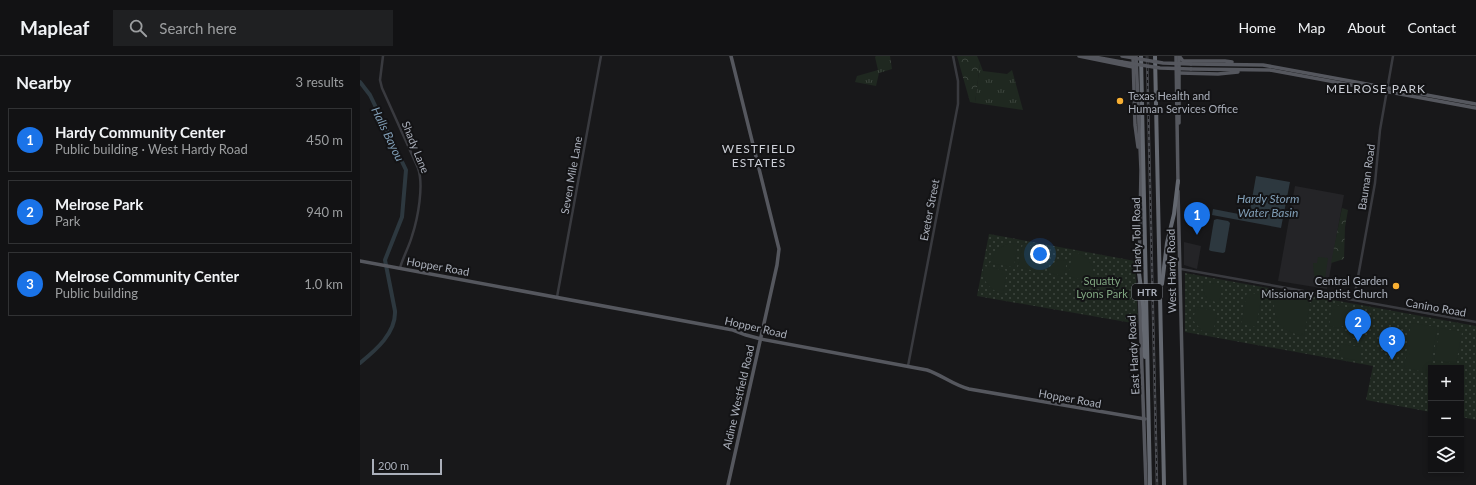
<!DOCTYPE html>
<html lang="en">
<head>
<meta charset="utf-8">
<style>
  body { margin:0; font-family:Lato,sans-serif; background:#1f2022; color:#f1f3f6 }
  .controls { position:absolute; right:12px; bottom:12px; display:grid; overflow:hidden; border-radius:0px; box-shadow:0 2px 6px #0003 }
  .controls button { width:36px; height:36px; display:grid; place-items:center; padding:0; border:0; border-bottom:1px solid #313234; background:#121214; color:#f1f3f6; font:20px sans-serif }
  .scale { position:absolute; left:12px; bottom:10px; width:70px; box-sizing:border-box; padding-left:4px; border:2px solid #aaafba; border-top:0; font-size:11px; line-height:14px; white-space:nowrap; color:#aaafba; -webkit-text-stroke:3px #131315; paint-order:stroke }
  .you { position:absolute; left:680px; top:198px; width:14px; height:14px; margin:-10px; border:3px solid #fff; border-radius:50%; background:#1a73e8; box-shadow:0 0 0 6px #1a73e833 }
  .badge { display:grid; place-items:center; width:26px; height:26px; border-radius:50%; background:#1a73e8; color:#fff; font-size:13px; font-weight:700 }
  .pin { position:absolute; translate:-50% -33px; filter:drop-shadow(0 1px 2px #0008) }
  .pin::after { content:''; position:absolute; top:21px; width:14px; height:12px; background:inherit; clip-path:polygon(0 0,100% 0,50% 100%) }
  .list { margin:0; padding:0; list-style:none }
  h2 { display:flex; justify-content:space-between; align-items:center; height:52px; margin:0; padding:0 16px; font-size:17px }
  h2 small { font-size:13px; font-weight:400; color:#9c9ea0 }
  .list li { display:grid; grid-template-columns:26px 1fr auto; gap:12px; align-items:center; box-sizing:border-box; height:64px; margin:0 8px 8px; padding:0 8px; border:1px solid #313234; border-radius:0px }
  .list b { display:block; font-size:15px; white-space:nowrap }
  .list p { margin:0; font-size:13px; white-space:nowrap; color:#9c9ea0 }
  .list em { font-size:13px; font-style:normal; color:#9c9ea0 }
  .icon { flex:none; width:22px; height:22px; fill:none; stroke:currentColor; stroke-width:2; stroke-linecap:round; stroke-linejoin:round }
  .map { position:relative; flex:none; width:1116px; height:429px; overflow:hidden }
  header { display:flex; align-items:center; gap:24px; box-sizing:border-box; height:56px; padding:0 20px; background:#121214; border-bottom:1px solid #313234 }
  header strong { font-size:19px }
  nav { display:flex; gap:22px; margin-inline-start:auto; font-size:14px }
  .search { width:280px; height:36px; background:#1f2022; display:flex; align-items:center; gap:10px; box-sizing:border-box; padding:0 14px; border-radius:0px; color:#9c9ea0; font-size:15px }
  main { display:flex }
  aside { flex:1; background:#121214 }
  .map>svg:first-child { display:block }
  .built { fill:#242427 }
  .grass { fill:url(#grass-tufts) }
  .forest { fill:url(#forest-crowns) }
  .park { fill:url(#park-dots) }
  .garden { fill:#1f2820 }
  .water { fill:#2d383f }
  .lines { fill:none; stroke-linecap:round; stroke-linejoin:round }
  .river { stroke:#2d383f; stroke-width:4 }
  .minor { stroke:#393a3f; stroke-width:2.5 }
  .major { stroke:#55575e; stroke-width:3.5 }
  .highway { stroke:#646870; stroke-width:4 }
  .rail-casing { stroke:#4c4e54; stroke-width:2.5 }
  .rail { stroke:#131315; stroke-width:1; stroke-dasharray:3; stroke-linecap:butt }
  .major-bridge { stroke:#55575e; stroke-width:3.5 }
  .poi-dot { fill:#f8af32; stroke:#131315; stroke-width:1.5 }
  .labels { text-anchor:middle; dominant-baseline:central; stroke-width:4; stroke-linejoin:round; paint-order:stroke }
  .shield { fill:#131315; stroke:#7d8088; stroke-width:1 }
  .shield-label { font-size:10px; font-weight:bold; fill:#aaafba }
  .poi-label { font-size:11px; fill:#aaafba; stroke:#131315; text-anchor:start }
  .street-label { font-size:11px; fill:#aaafba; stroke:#131315 }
  .park-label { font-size:11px; fill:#80a681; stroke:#131315 }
  .neighbourhood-label { font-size:12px; letter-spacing:1px; fill:#cbced6; stroke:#131315 }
  .water-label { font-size:12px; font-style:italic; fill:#809eb6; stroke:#131315 }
</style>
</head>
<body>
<header>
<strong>Mapleaf</strong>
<div class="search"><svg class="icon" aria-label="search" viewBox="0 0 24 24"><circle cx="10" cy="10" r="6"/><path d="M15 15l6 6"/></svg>Search here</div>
<nav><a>Home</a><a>Map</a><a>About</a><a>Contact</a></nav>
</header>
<main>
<aside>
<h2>Nearby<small>3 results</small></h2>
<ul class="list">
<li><span class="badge">1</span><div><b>Hardy Community Center</b><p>Public building · West Hardy Road</p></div><em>450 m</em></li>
<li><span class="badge">2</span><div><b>Melrose Park</b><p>Park</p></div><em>940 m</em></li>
<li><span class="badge">3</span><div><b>Melrose Community Center</b><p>Public building</p></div><em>1.0 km</em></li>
</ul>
</aside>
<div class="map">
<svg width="1116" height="429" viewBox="0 0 1116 429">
  <defs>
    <pattern id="grass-tufts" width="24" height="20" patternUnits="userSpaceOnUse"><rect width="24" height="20" fill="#1f2820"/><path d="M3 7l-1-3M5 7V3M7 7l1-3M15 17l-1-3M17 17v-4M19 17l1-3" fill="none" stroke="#3d453e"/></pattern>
    <pattern id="forest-crowns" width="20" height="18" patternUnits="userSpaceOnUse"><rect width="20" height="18" fill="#1f2820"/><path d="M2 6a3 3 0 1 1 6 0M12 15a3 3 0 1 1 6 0" fill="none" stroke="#3d453e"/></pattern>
    <pattern id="park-dots" width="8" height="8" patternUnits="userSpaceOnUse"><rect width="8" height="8" fill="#1f2820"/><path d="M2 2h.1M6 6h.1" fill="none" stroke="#3d453e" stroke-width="1.8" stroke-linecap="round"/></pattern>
  </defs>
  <rect width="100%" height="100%" fill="#18181a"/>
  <g class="built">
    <path d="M935 130 984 139 967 233 918 225Z"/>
    <path d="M824 186 841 190 837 213 824 209Z"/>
  </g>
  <g class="grass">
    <path d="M516 0H530L532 13 519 17 516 30 495 26 497 20 518 14 515 1Z"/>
    <path d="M620 7 623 15 647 18 652 14 663 54 615 47Z"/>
  </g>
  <g class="forest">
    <path d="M597 0H617L620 7 615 47 610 46Z"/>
    <path d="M982 152 988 154 985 171 984 203 971 207Z"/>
  </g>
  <g class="park">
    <path d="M629 178 775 205 778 268 617 240Z"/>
    <path d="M825 217 1116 270V364L1101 361V312H1071V356L1006 344 1013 310 825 276Z"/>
  </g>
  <g class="garden">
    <path d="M650 187 658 188 654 210 652 211 630 207 637 193Z"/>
    <path d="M663 187C678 190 686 202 683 217L658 211Z"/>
    <path d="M713 195C729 201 736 209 733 227L708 220Z"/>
    <path d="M958 201 968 202 965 222 954 220 953 207H957Z"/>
    <path d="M702 204 707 205 704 220 688 217C689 209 694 205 702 204Z"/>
    <path d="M624 210 647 215 643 238C629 234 621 224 624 210Z"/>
    <path d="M844 226 859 228 862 232 859 247C847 244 841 238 844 226Z"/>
    <path d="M887 236 902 239 896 271 881 268Z"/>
    <path d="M915 238 948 244 950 247 944 280C920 276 911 262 915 238Z"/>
    <path d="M976 249 995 253 992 263 980 272 969 270 972 251Z"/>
    <path d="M836 251 855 255 857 258 853 277 842 275 833 264Z"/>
    <path d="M995 264 1006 274 1002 285 989 280 987 277Z"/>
    <path d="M1051 267 1077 271 1070 317 1044 312Z"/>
    <path d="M1080 272 1102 276 1096 308 1074 304Z"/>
    <path d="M981 288 1002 291 1000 305 979 301Z"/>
  </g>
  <g class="water">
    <path d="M896 120 930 126 921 172 852 159 853 153 889 160Z"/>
    <path d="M857 163 868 165 870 167 865 196 863 197 851 195 849 194 854 164Z"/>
  </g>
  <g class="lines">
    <path class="river" d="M0 26 10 39 46 114 42 161 25 204 35 255C36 277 16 294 0 307"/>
    <g class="minor">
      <path d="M23 0 20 24 22 32 58 112C64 129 58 162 52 180 49 191 43 201 40 212"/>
      <path d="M821 213 1116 266"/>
      <path d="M197 241 241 0"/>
      <path d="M994 243 1015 127 1020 74 1033 0"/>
      <path d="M548 310 598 48V25L593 0"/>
    </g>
    <g class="major">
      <path d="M719 0 773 11"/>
      <path d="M729 0 762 6"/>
      <path d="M773 0 775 69 778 91"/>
      <path d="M776 0 781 114 779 218"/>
      <path d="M816 0 818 127"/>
      <path d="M820 1 823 5H865L872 6"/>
      <path d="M831 8 903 9 1116 48"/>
      <path d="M831 13 910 14 1116 52"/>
      <path d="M819 17 858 18 878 16"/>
      <path d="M819 67V0"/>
      <path d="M818 135 825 429"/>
      <path d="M0 205 373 274 386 279 401 283 567 314C582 319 593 329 609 333L785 363"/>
      <path d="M779 228 786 429"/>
      <path d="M368 429 417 209 419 193 371 0"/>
    </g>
    <g class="highway">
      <path d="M781 0 790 429"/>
      <path d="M795 0 804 429"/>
      <path d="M779 217 783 248 785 301"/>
      <path d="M802 228 807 187 814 158 818 125"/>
    </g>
    <g class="rail-casing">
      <path id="rail" d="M787 0 797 429"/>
    </g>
    <use href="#rail" class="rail"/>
    <g class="major-bridge">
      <path d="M762 0 803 7 831 8"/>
      <path d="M762 6 800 12 831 13"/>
    </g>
  </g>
  <g class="poi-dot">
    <circle cx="760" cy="45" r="4"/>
    <circle cx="1036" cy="230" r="4"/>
  </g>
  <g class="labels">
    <rect class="shield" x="772" y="228" width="30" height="16" rx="3"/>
    <g class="shield-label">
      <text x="787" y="236">HTR</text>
    </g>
    <g class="poi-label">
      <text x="768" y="39">Texas Health and<tspan x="768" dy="13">Human Services Office</tspan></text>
      <text x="1028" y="224" text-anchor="end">Central Garden<tspan x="1028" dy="13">Missionary Baptist Church</tspan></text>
    </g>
    <g class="street-label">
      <text transform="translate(56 91) rotate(68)">Shady Lane</text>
      <text transform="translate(211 119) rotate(-80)">Seven Mile Lane</text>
      <text transform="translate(1006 121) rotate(-82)">Bauman Road</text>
      <text transform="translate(569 154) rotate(-79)">Exeter Street</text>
      <text transform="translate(776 179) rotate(-91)">Hardy Toll Road</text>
      <text transform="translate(78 210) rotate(10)">Hopper Road</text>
      <text transform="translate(811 215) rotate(-91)">West Hardy Road</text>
      <text transform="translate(1076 251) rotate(10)">Canino Road</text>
      <text transform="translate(396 271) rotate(13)">Hopper Road</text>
      <text transform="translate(773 299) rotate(-93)">East Hardy Road</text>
      <text transform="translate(378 341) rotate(-77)">Aldine Westfield Road</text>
      <text transform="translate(710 342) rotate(10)">Hopper Road</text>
    </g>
    <g class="park-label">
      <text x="742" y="224">Squatty<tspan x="742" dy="13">Lyons Park</tspan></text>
    </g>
    <g class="neighbourhood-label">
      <text x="1016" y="32">MELROSE PARK</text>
      <text x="399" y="92">WESTFIELD<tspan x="399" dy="14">ESTATES</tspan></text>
    </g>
    <g class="water-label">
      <text transform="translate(28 78) rotate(64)">Halls Bayou</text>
      <text x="908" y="142">Hardy Storm<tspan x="908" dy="14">Water Basin</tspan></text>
    </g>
  </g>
</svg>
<div class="controls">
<button>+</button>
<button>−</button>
<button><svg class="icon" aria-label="layers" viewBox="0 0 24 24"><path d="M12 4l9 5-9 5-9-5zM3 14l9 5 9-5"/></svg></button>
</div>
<div class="scale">200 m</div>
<div class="you"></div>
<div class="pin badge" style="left:837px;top:179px">1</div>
<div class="pin badge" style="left:998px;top:286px">2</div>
<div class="pin badge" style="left:1032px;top:304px">3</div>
</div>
</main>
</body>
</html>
